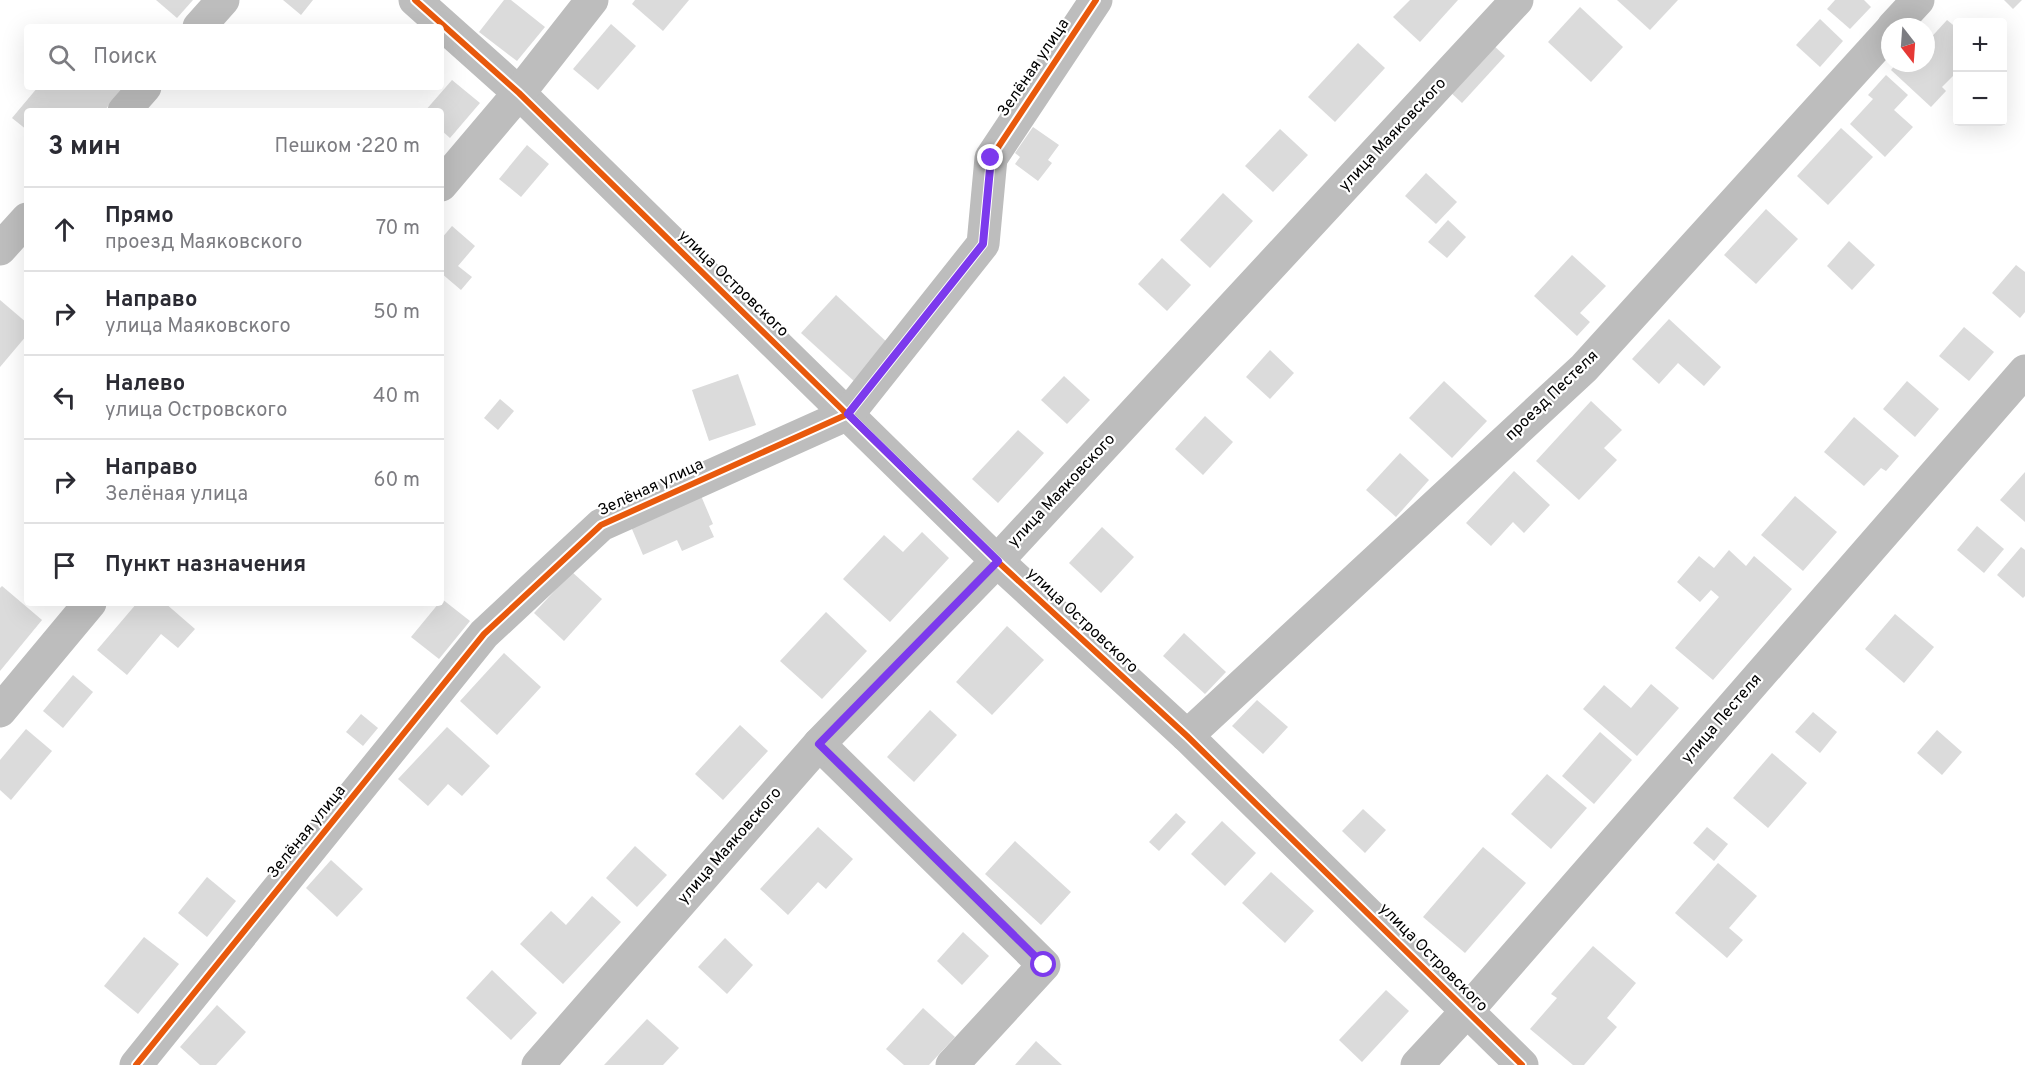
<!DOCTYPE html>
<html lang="ru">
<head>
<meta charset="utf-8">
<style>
  body { margin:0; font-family:Overpass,sans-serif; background:#f2f2f3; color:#2b2b33 }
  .controls { position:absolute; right:18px; top:18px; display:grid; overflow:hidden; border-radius:6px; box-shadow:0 6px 24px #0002 }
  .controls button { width:54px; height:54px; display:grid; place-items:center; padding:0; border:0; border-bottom:2px solid #e1e1e2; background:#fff; color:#2b2b33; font:30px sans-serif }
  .compass { position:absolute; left:1881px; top:18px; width:54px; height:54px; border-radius:50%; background:#fff; box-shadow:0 6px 24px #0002; rotate:163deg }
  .stop { position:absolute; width:18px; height:18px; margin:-14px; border:4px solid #7c3aed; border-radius:50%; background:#fff }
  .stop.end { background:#7c3aed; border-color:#fff; box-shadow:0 2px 6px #0008 }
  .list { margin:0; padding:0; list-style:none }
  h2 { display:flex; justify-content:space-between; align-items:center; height:78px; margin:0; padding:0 24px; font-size:26px }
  h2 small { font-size:20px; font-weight:400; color:#7c7c81 }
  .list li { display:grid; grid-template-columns:39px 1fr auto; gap:18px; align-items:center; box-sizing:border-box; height:84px; padding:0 24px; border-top:2px solid #e1e1e2 }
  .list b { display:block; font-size:22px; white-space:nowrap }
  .list p { margin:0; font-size:20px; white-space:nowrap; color:#7c7c81 }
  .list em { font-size:20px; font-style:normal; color:#7c7c81 }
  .icon { flex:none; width:33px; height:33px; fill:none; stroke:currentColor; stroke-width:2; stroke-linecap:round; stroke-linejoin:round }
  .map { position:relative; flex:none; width:2025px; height:1065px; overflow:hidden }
  .search { position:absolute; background:#fff; box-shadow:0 6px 24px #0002; left:24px; top:24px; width:420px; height:66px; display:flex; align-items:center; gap:15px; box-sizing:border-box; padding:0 21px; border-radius:6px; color:#7c7c81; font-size:22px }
  .panel { position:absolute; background:#fff; box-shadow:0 6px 24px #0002; left:24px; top:108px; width:420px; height:498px; border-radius:6px }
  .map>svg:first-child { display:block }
  .building { fill:#dbdbdb }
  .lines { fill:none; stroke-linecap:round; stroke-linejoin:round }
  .street { stroke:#bdbdbd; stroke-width:33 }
  .cycleway-casing { stroke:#fff; stroke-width:10 }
  .cycleway { stroke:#e8590c; stroke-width:6 }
  .route { stroke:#7c3aed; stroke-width:8 }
  .labels { text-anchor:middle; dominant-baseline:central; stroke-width:4.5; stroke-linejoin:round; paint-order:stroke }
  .street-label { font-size:16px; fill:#000; stroke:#fff }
</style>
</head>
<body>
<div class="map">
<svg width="2025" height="1065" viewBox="0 0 2025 1065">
  <rect width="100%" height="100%" fill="#fff"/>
  <g class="building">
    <path d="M156 0H193L177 18Z"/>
    <path d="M283 0H313L301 15Z"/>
    <path d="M504 0H511L545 27 517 61 479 32Z"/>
    <path d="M635 0H689L663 31 632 4Z"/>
    <path d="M1410 0H1458L1420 42 1393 17Z"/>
    <path d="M1617 0H1678L1650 30Z"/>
    <path d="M1835 0H1864L1871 7 1850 29 1827 9Z"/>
    <path d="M2004 0H2022L2013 9Z"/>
    <path d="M1580 7 1623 47 1591 82 1548 42Z"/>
    <path d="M1820 19 1843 41 1820 67 1796 45Z"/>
    <path d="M1947 20 1958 29V71L1942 87 1946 91 1931 107 1891 70 1897 63H1926V43Z"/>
    <path d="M611 24 636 46 598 90 573 69Z"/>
    <path d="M1358 43 1385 68 1335 122 1308 97Z"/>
    <path d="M1492 44 1505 56 1462 103 1448 90Z"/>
    <path d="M1886 75 1908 95 1894 110 1913 127 1885 157 1850 124 1873 99 1868 95Z"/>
    <path d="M452 80 480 103 450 138 441 130V111H425Z"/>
    <path d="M38 87H124L104 111H27V130L12 118Z"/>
    <path d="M1033 127 1059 145 1048 160 1052 163 1038 181 1015 164 1020 157 1015 153Z"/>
    <path d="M1841 128 1873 157 1828 205 1797 176Z"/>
    <path d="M1280 129 1308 155 1273 192 1245 166Z"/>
    <path d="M527 145 549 164 521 197 499 179Z"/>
    <path d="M1426 173 1457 202 1436 224 1405 196Z"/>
    <path d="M1223 193 1253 221 1210 268 1180 240Z"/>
    <path d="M1766 209 1798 239 1756 284 1724 255Z"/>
    <path d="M1448 220 1466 237 1447 258 1428 242Z"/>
    <path d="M452 226 475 246 458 266 472 277 461 290 441 273V239Z"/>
    <path d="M1849 241 1875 265 1852 290 1827 266Z"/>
    <path d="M1572 255 1606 286 1580 313 1590 322 1577 336 1534 296Z"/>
    <path d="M1162 258 1191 285 1167 311 1138 284Z"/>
    <path d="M2016 265 2025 272V312L2020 318 1992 293Z"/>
    <path d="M836 295 890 345 855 382 801 333Z"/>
    <path d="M0 300 27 323V335L0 367Z"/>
    <path d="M1669 319 1721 367 1704 386 1678 363 1659 384 1632 359Z"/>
    <path d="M1964 327 1994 352 1969 381 1939 356Z"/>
    <path d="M1270 350 1294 373 1270 399 1246 377Z"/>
    <path d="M738 374 756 425 709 441 692 390Z"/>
    <path d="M1064 376 1090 400 1067 424 1041 400Z"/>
    <path d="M1444 381 1487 421 1452 458 1409 418Z"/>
    <path d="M1907 381 1939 409 1915 437 1883 409Z"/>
    <path d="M500 399 514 411 498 430 484 418Z"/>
    <path d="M1591 401 1622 430 1604 448 1617 460 1579 500 1536 461Z"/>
    <path d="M1205 416 1233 442 1203 475 1175 449Z"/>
    <path d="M1854 417 1899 456 1886 471 1881 468 1864 486 1824 452Z"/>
    <path d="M1018 430 1044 453 998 503 972 479Z"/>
    <path d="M1400 453 1429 480 1396 517 1366 490Z"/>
    <path d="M1514 471 1550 505 1524 533 1513 522 1491 546 1466 523Z"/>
    <path d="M2025 472V522L2000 500Z"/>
    <path d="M699 491 713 524 709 526 714 537 682 551 677 540 643 555 629 522Z"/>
    <path d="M1795 496 1837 532 1803 571 1761 535Z"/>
    <path d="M1977 526 2004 549 1984 573 1957 550Z"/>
    <path d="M1102 527 1134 557 1101 593 1069 563Z"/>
    <path d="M922 532 949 558 890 622 843 579 884 535 903 552Z"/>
    <path d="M2021 547 2025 550V596L2023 598 1997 575Z"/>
    <path d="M1729 550 1746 566 1754 556 1792 589 1713 680 1675 648 1719 597 1711 590 1700 602 1677 582 1699 556 1714 568Z"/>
    <path d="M572 572 602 599 564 641 534 613Z"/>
    <path d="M2 586 42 620 0 671V588Z"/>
    <path d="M442 599 470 621 439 659 411 637 439 603H441Z"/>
    <path d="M137 603H165L195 629 178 648 161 634 127 675 97 650Z"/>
    <path d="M826 612 867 651 822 699 780 661Z"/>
    <path d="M1895 614 1934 647 1904 683 1865 649Z"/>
    <path d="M1007 626 1044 660 992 715 956 682Z"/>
    <path d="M1184 633 1226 672 1205 694 1163 656Z"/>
    <path d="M504 653 541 687 497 735 460 701Z"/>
    <path d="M73 675 93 692 63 728 43 711Z"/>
    <path d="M1651 684 1679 708 1637 756 1583 709 1604 685 1631 708Z"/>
    <path d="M1257 700 1288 727 1263 754 1232 726Z"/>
    <path d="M930 710 957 735 914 782 887 757Z"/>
    <path d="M1813 712 1837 732 1820 753 1795 732Z"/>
    <path d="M361 714 378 728 363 746 346 732Z"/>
    <path d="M740 725 768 751 723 800 695 774Z"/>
    <path d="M447 727 490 766 462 796 448 784 428 806 398 779Z"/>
    <path d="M26 729 52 751 11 800 0 790V760Z"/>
    <path d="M1937 730 1962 752 1942 775 1917 753Z"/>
    <path d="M1600 732 1632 760 1594 804 1562 776Z"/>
    <path d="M1772 753 1807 783 1768 828 1733 798Z"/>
    <path d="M1547 774 1587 808 1551 849 1511 814Z"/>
    <path d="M1363 809 1386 830 1365 853 1342 831Z"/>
    <path d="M1176 813 1186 822 1159 851 1149 842Z"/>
    <path d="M1222 821 1256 853 1225 886 1191 854Z"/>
    <path d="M818 827 853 859 826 889 818 882 788 915 760 889Z"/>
    <path d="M1707 827 1728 844 1714 861 1693 843Z"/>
    <path d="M1015 841 1071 892 1041 925 985 874Z"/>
    <path d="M635 846 667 875 637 907 606 878Z"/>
    <path d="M1483 847 1526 883 1465 953 1423 917Z"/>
    <path d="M331 860 363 889 337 917 306 888Z"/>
    <path d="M1718 863 1757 896 1729 928 1743 940 1727 958 1675 913Z"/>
    <path d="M1271 872 1314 911 1285 943 1242 903Z"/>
    <path d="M207 877 236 901 207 937 178 913Z"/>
    <path d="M592 896 621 922 563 984 520 944 551 911 566 925Z"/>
    <path d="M963 932 989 956 962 985 937 961Z"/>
    <path d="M144 937 179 964 138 1014 104 986Z"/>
    <path d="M725 938 753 965 727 994 698 967Z"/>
    <path d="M1593 946 1636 983 1607 1018 1617 1027 1584 1065H1573L1530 1029 1557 998 1551 994Z"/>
    <path d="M492 970 537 1013 511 1040 466 998Z"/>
    <path d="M1386 990 1409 1011 1362 1062 1339 1040Z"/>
    <path d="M217 1005 246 1032 216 1065H200L180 1047Z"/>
    <path d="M923 1008 955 1037 929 1065H904L886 1049Z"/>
    <path d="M647 1019 679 1048 663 1065H604Z"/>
    <path d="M1036 1041 1062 1065H1015Z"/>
  </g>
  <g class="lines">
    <g class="street">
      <path d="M415 0 519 93 997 561 1187 736 1522 1065"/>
      <path d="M199 27 223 0"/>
      <path d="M1893 27 1918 0"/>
      <path d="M124 111 145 87"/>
      <path d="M441 185 519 93 592 0"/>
      <path d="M0 249 27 219"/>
      <path d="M0 711 90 603"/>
      <path d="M1187 736 1584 368 1890 31"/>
      <path d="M819 744 1044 965 952 1065"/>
      <path d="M136 1065 484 634 601 525 848 414 983 244 991 158 1096 0"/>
      <path d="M538 1065 819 744 997 561 1517 0"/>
      <path d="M1417 1065 1467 1011 2025 371"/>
    </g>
    <g class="cycleway-casing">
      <g id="cycleway">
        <path d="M415 0 519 93 997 561 1187 736 1522 1065"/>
        <path d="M136 1065 484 634 601 525 848 414 983 244 991 158 1096 0"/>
      </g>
    </g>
    <use href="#cycleway" class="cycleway"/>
  </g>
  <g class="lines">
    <path class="route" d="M991 158 983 244 848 414 998 561 819 744 1044 965"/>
  </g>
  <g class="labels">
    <g class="street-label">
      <text transform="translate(1034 68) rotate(-56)">Зелёная улица</text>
      <text transform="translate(1393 135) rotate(-47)">улица Маяковского</text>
      <text transform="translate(733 284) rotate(44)">улица Островского</text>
      <text transform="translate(1552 396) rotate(-44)">проезд Пестеля</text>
      <text transform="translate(651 488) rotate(-25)">Зелёная улица</text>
      <text transform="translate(1062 491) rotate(-47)">улица Маяковского</text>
      <text transform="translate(1082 621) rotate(43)">улица Островского</text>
      <text transform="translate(1722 719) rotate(-49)">улица Пестеля</text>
      <text transform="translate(307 832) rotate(-51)">Зелёная улица</text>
      <text transform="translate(730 846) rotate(-49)">улица Маяковского</text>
      <text transform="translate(1433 958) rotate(45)">улица Островского</text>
    </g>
  </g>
</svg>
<div class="controls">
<button>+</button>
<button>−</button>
</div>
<svg class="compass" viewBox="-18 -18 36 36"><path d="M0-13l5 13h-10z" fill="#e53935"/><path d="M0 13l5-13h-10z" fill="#7c7c81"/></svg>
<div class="stop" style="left:1044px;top:965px"></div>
<div class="stop end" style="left:991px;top:158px"></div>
<div class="search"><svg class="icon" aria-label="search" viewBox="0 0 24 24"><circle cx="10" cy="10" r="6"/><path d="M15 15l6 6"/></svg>Поиск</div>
<section class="panel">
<h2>3 мин<small>Пешком · 220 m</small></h2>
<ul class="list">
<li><svg class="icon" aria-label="ahead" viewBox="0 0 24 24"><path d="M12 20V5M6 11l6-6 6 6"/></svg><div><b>Прямо</b><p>проезд Маяковского</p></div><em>70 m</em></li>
<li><svg class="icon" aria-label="right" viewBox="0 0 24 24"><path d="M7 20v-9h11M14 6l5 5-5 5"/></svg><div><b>Направо</b><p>улица Маяковского</p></div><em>50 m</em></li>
<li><svg class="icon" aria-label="left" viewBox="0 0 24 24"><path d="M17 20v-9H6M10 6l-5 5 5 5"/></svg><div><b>Налево</b><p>улица Островского</p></div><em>40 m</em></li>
<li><svg class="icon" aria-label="right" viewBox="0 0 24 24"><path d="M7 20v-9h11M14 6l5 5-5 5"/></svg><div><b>Направо</b><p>Зелёная улица</p></div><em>60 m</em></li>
<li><svg class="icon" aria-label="arrive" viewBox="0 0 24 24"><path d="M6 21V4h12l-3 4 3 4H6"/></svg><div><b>Пункт назначения</b></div></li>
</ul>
</section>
</div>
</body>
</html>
